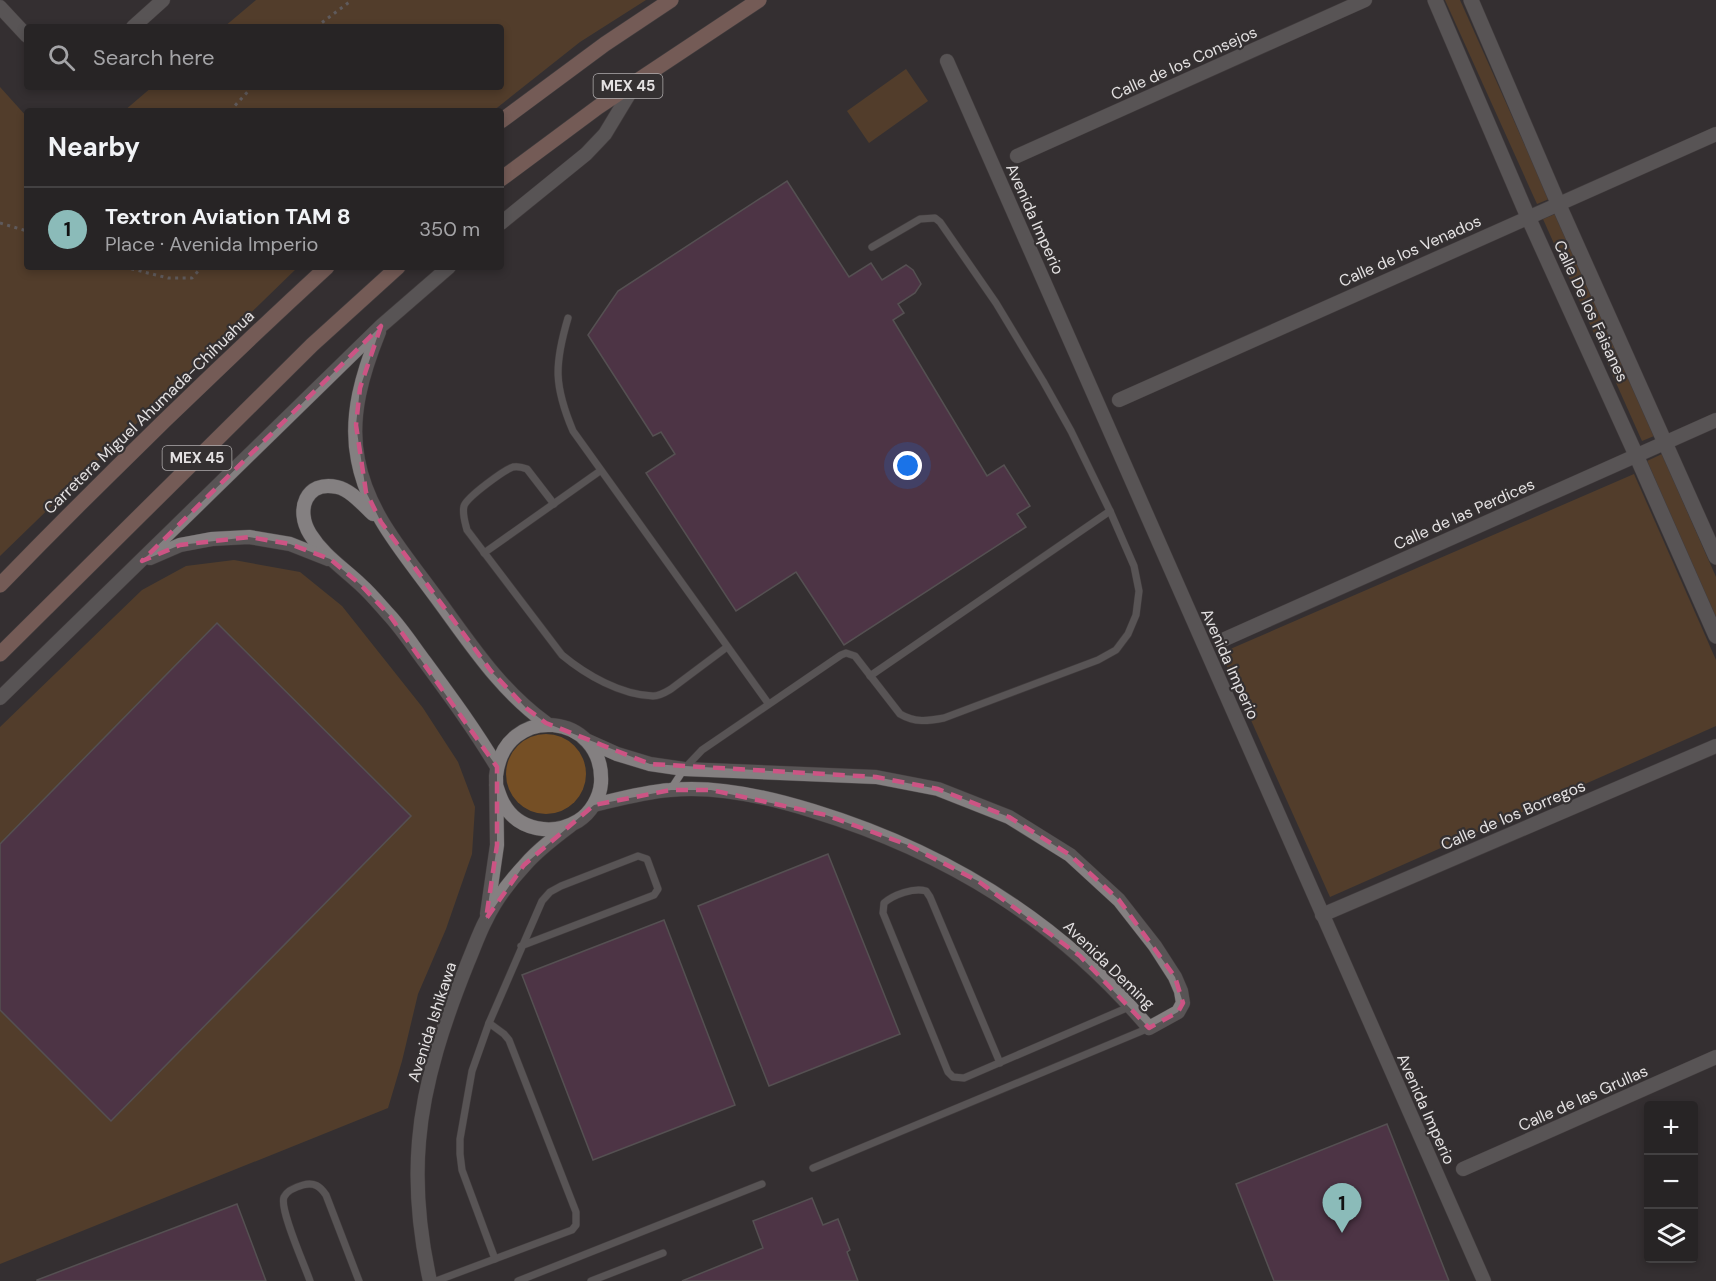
<!DOCTYPE html>
<html lang="en">
<head>
<meta charset="utf-8">
<style>
  body { margin:0; font-family:"DM Sans",sans-serif; background:#2f2c2d; color:#f1f3f6 }
  .controls { position:absolute; right:18px; bottom:18px; display:grid; overflow:hidden; border-radius:6px; box-shadow:0 3px 9px #0003 }
  .controls button { width:54px; height:54px; display:grid; place-items:center; padding:0; border:0; border-bottom:2px solid #434142; background:#272425; color:#f1f3f6; font:30px sans-serif }
  .you { position:absolute; left:908px; top:466px; width:21px; height:21px; margin:-15px; border:4px solid #fff; border-radius:50%; background:#1a73e8; box-shadow:0 0 0 9px #1a73e833 }
  .badge { display:grid; place-items:center; width:39px; height:39px; border-radius:50%; background:#8bbbb9; color:#111; font-size:20px; font-weight:700 }
  .pin { position:absolute; translate:-50% -50px; filter:drop-shadow(0 2px 3px #0008) }
  .pin::after { content:''; position:absolute; top:32px; width:21px; height:18px; background:inherit; clip-path:polygon(0 0,100% 0,50% 100%) }
  .list { margin:0; padding:0; list-style:none }
  h2 { display:flex; justify-content:space-between; align-items:center; height:78px; margin:0; padding:0 24px; font-size:26px }
  h2 small { font-size:20px; font-weight:400; color:#a4a4a7 }
  .list li { display:grid; grid-template-columns:39px 1fr auto; gap:18px; align-items:center; box-sizing:border-box; height:84px; padding:0 24px; border-top:2px solid #434142 }
  .list b { display:block; font-size:22px; white-space:nowrap }
  .list p { margin:0; font-size:20px; white-space:nowrap; color:#a4a4a7 }
  .list em { font-size:20px; font-style:normal; color:#a4a4a7 }
  .icon { flex:none; width:33px; height:33px; fill:none; stroke:currentColor; stroke-width:2; stroke-linecap:round; stroke-linejoin:round }
  .map { position:relative; flex:none; width:1716px; height:1281px; overflow:hidden }
  .search { position:absolute; background:#272425; box-shadow:0 3px 9px #0003; left:24px; top:24px; width:480px; height:66px; display:flex; align-items:center; gap:15px; box-sizing:border-box; padding:0 21px; border-radius:6px; color:#a4a4a7; font-size:22px }
  .panel { position:absolute; background:#272425; box-shadow:0 3px 9px #0003; left:24px; top:108px; width:480px; height:162px; border-radius:6px }
  .map>svg:first-child { display:block }
  .green { fill:#754f25 }
  .building { fill:#6a3a5d; stroke:#7c787a; stroke-width:1.5 }
  .lines { fill:none; stroke-linecap:round; stroke-linejoin:round }
  .service-casing { stroke:#504c4d; stroke-width:8 }
  .minor-casing { stroke:#504c4d; stroke-width:15 }
  .tertiary-casing { stroke:#504c4d; stroke-width:16 }
  .primary-casing { stroke:#504c4d; stroke-width:16 }
  .path { stroke:#938f90; stroke-width:3; stroke-dasharray:3 4.5; stroke-linecap:butt }
  .service { stroke:#848081; stroke-width:7 }
  .minor { stroke:#848081; stroke-width:14 }
  .tertiary { stroke:#848081; stroke-width:15 }
  .primary { stroke:#c29184; stroke-width:15 }
  .marked { fill:none; stroke:#cc5484; stroke-width:4.5; stroke-dasharray:12 8; stroke-linejoin:round }
  .labels { text-anchor:middle; dominant-baseline:central; stroke-width:4.5; stroke-linejoin:round; paint-order:stroke }
  .shield { fill:#343031; stroke:#afacad; stroke-width:1.5 }
  .shield-label { font-size:15px; font-weight:bold; fill:#e4e1e2 }
  .street-label { font-size:16px; fill:#e4e1e2; stroke:#343031 }
</style>
</head>
<body>
<div class="map">
<svg width="1716" height="1281" viewBox="0 0 1716 1281">
  <rect width="100%" height="100%" fill="#343031"/>
  <g class="green">
    <path d="M256 0H646L580 42 493 111H124L152 87H501V27H224Z"/>
    <path d="M1445 0H1460L1549 199 1537 204Z"/>
    <path d="M906 69 928 101 869 143 847 111Z"/>
    <path d="M0 87 27 117V267H298L0 556Z"/>
    <path d="M1555 214 1654 436 1642 441 1543 219Z"/>
    <path d="M1662 454 1716 577V620L1647 461Z"/>
    <path d="M1634 474 1716 660V726L1330 897 1221 653Z"/>
    <path d="M234 560 300 572 342 606 423 708 458 762 475 807 472 854 446 929 418 994 402 1061 388 1108 0 1264V727L142 590 186 566Z"/>
    <circle cx="546" cy="774" r="40"/>
  </g>
  <g class="building">
    <path d="M787 181 849 277 871 263 882 280 906 265 913 270 921 284 915 293 898 304 904 313 893 320 987 476 1004 465 1030 506 1017 514 1026 527 844 645 796 572 736 611 646 473 675 454 661 432 653 436 588 335 618 291Z"/>
    <path d="M217 623 411 816 111 1121 0 1010V844Z"/>
    <path d="M828 854 900 1034 769 1086 698 906Z"/>
    <path d="M664 920 735 1105 593 1160 522 975Z"/>
    <path d="M1387 1124 1449 1281H1274L1236 1184Z"/>
    <path d="M812 1198 823 1225 838 1219 850 1250 847 1252 858 1281H682L763 1248 753 1221Z"/>
    <path d="M237 1204 266 1281H37V1280Z"/>
  </g>
  <g class="lines">
    <g class="service-casing">
      <g id="service">
        <path d="M568 318C554 365 554 386 573 431L768 703"/>
        <path d="M554 504 527 469C522 467 519 466 513 467 504 470 467 497 464 506 462 514 465 522 467 530L562 655C586 675 621 695 653 696 660 696 666 692 671 689L727 647"/>
        <path d="M484 553 600 471"/>
        <path d="M870 676 1110 511"/>
        <path d="M671 789 684 769 702 750 841 655 846 653 855 656 900 714C915 723 928 721 944 718L1098 660 1116 650 1128 634 1136 615 1139 591 1134 566 1110 511 1071 431 1043 381 996 303 940 222 935 218 920 219 872 247"/>
        <path d="M1000 1063 930 897 926 891C914 887 893 895 884 903L883 913 948 1072 953 1077 964 1078 1129 1007"/>
        <path d="M813 1168 1149 1028"/>
        <path d="M495 1259 462 1170 460 1154V1139L472 1071 489 1023 542 901 550 892 561 886 638 856 647 859 658 889 654 895 521 946"/>
        <path d="M310 1281C305 1266 279 1209 284 1197 287 1190 296 1187 303 1185 314 1182 320 1186 326 1195L359 1281"/>
        <path d="M436 1281 572 1230 576 1225V1212L509 1040 504 1034 489 1023"/>
        <path d="M518 1281 762 1184"/>
        <path d="M591 1281 663 1253"/>
      </g>
    </g>
    <g class="minor-casing">
      <g id="minor">
        <path d="M0 7 27 36"/>
        <path d="M133 27 163 0"/>
        <path d="M947 61 1484 1281"/>
        <path d="M1017 156 1365 0"/>
        <path d="M501 223 586 154 605 134 637 81"/>
        <path d="M379 332C363 372 349 416 358 460 368 514 405 554 436 597 470 643 499 689 546 723"/>
        <path d="M1119 400 1716 134"/>
        <path d="M373 514C363 505 351 490 337 487 306 480 295 510 310 534 323 555 343 568 361 585 371 594 380 605 389 615 402 629 413 646 425 662 450 696 475 730 497 767"/>
        <path d="M150 558 180 545 212 539 249 537 290 544 328 559"/>
        <path d="M1225 639 1716 420"/>
        <path d="M0 698 381 326 449 267"/>
        <path d="M588 741 617 754 650 764 684 769 876 777 938 789 1009 817 1070 855 1119 900 1155 946 1175 977 1181 991 1183 1003 1178 1012 1149 1028C1059 921 947 852 813 811 768 797 717 785 670 790 644 792 619 799 594 805"/>
        <path d="M487 914 497 845 496 776C504 702 605 712 601 783 600 797 591 813 578 821 553 836 518 831 503 803 500 798 498 791 496 785"/>
        <path d="M1322 915 1716 746"/>
        <path d="M1463 1169 1716 1057"/>
        <path d="M430 1281C420 1236 415 1187 419 1141 424 1080 445 1019 468 962 474 948 479 933 486 920 495 901 511 880 525 865 538 850 554 838 570 826"/>
      </g>
    </g>
    <g class="tertiary-casing">
      <g id="tertiary">
        <path d="M1435 0 1528 217 1636 455 1716 636"/>
        <path d="M1471 0 1558 203 1716 557"/>
      </g>
    </g>
    <g class="primary-casing">
      <g id="primary">
        <path d="M501 121 605 44 671 0"/>
        <path d="M501 179 598 107 759 0"/>
        <path d="M0 585C106 476 215 370 327 267"/>
        <path d="M0 654 312 345 398 267"/>
      </g>
    </g>
    <g class="path">
      <path d="M316 27 352 0"/>
      <path d="M230 111 252 87"/>
      <path d="M0 223 27 231"/>
      <path d="M124 267 168 278H192L202 267"/>
    </g>
    <use href="#service" class="service"/>
    <use href="#minor" class="minor"/>
    <use href="#tertiary" class="tertiary"/>
    <use href="#primary" class="primary"/>
  </g>
  <path d="M0 0H1716V1281H0ZM381 326 360 388 356 425 366 492 381 522 491 671 526 708 546 723 650 764 876 777 938 789 1009 817 1070 855 1119 900 1175 977 1183 1003 1178 1012 1149 1028 1080 956 978 881 908 845 826 815 711 790H671L594 805 524 865 486 919 497 845V767L390 616 361 585 330 559 290 544 249 537 180 545 142 561Z" fill="#343031" fill-opacity=".55" fill-rule="evenodd"/>
  <path class="marked" d="M381 326 360 388 356 425 366 492 381 522 491 671 526 708 546 723 650 764 876 777 938 789 1009 817 1070 855 1119 900 1175 977 1183 1003 1178 1012 1149 1028 1080 956 978 881 908 845 826 815 711 790H671L594 805 524 865 486 919 497 845V767L390 616 361 585 330 559 290 544 249 537 180 545 142 561Z"/>
  <g class="labels">
    <g class="shield">
      <rect x="593.5" y="74" width="69" height="24" rx="4.5"/>
      <rect x="162.5" y="446" width="69" height="24" rx="4.5"/>
    </g>
    <g class="shield-label">
      <text x="628" y="86">MEX 45</text>
      <text x="197" y="458">MEX 45</text>
    </g>
    <g class="street-label">
      <text transform="translate(1184 63) rotate(-24)">Calle de los Consejos</text>
      <text transform="translate(1035 219) rotate(66)">Avenida Imperio</text>
      <text transform="translate(1410 251) rotate(-24)">Calle de los Venados</text>
      <text transform="translate(1591 311) rotate(65)">Calle De los Faisanes</text>
      <text transform="translate(149 412) rotate(-44)">Carretera Miguel Ahumada-Chihuahua</text>
      <text transform="translate(1464 514) rotate(-24)">Calle de las Perdices</text>
      <text transform="translate(1230 664) rotate(66)">Avenida Imperio</text>
      <text transform="translate(1513 815) rotate(-23)">Calle de los Borregos</text>
      <text transform="translate(1109 965) rotate(44)">Avenida Deming</text>
      <text transform="translate(432 1022) rotate(-72)">Avenida Ishikawa</text>
      <text transform="translate(1583 1098) rotate(-24)">Calle de las Grullas</text>
      <text transform="translate(1426 1109) rotate(66)">Avenida Imperio</text>
    </g>
  </g>
</svg>
<div class="controls">
<button>+</button>
<button>−</button>
<button><svg class="icon" aria-label="layers" viewBox="0 0 24 24"><path d="M12 4l9 5-9 5-9-5zM3 14l9 5 9-5"/></svg></button>
</div>
<div class="you"></div>
<div class="pin badge" style="left:1342px;top:1233px">1</div>
<div class="search"><svg class="icon" aria-label="search" viewBox="0 0 24 24"><circle cx="10" cy="10" r="6"/><path d="M15 15l6 6"/></svg>Search here</div>
<section class="panel">
<h2>Nearby<small></small></h2>
<ul class="list">
<li><span class="badge">1</span><div><b>Textron Aviation TAM 8</b><p>Place · Avenida Imperio</p></div><em>350 m</em></li>
</ul>
</section>
</div>
</body>
</html>
